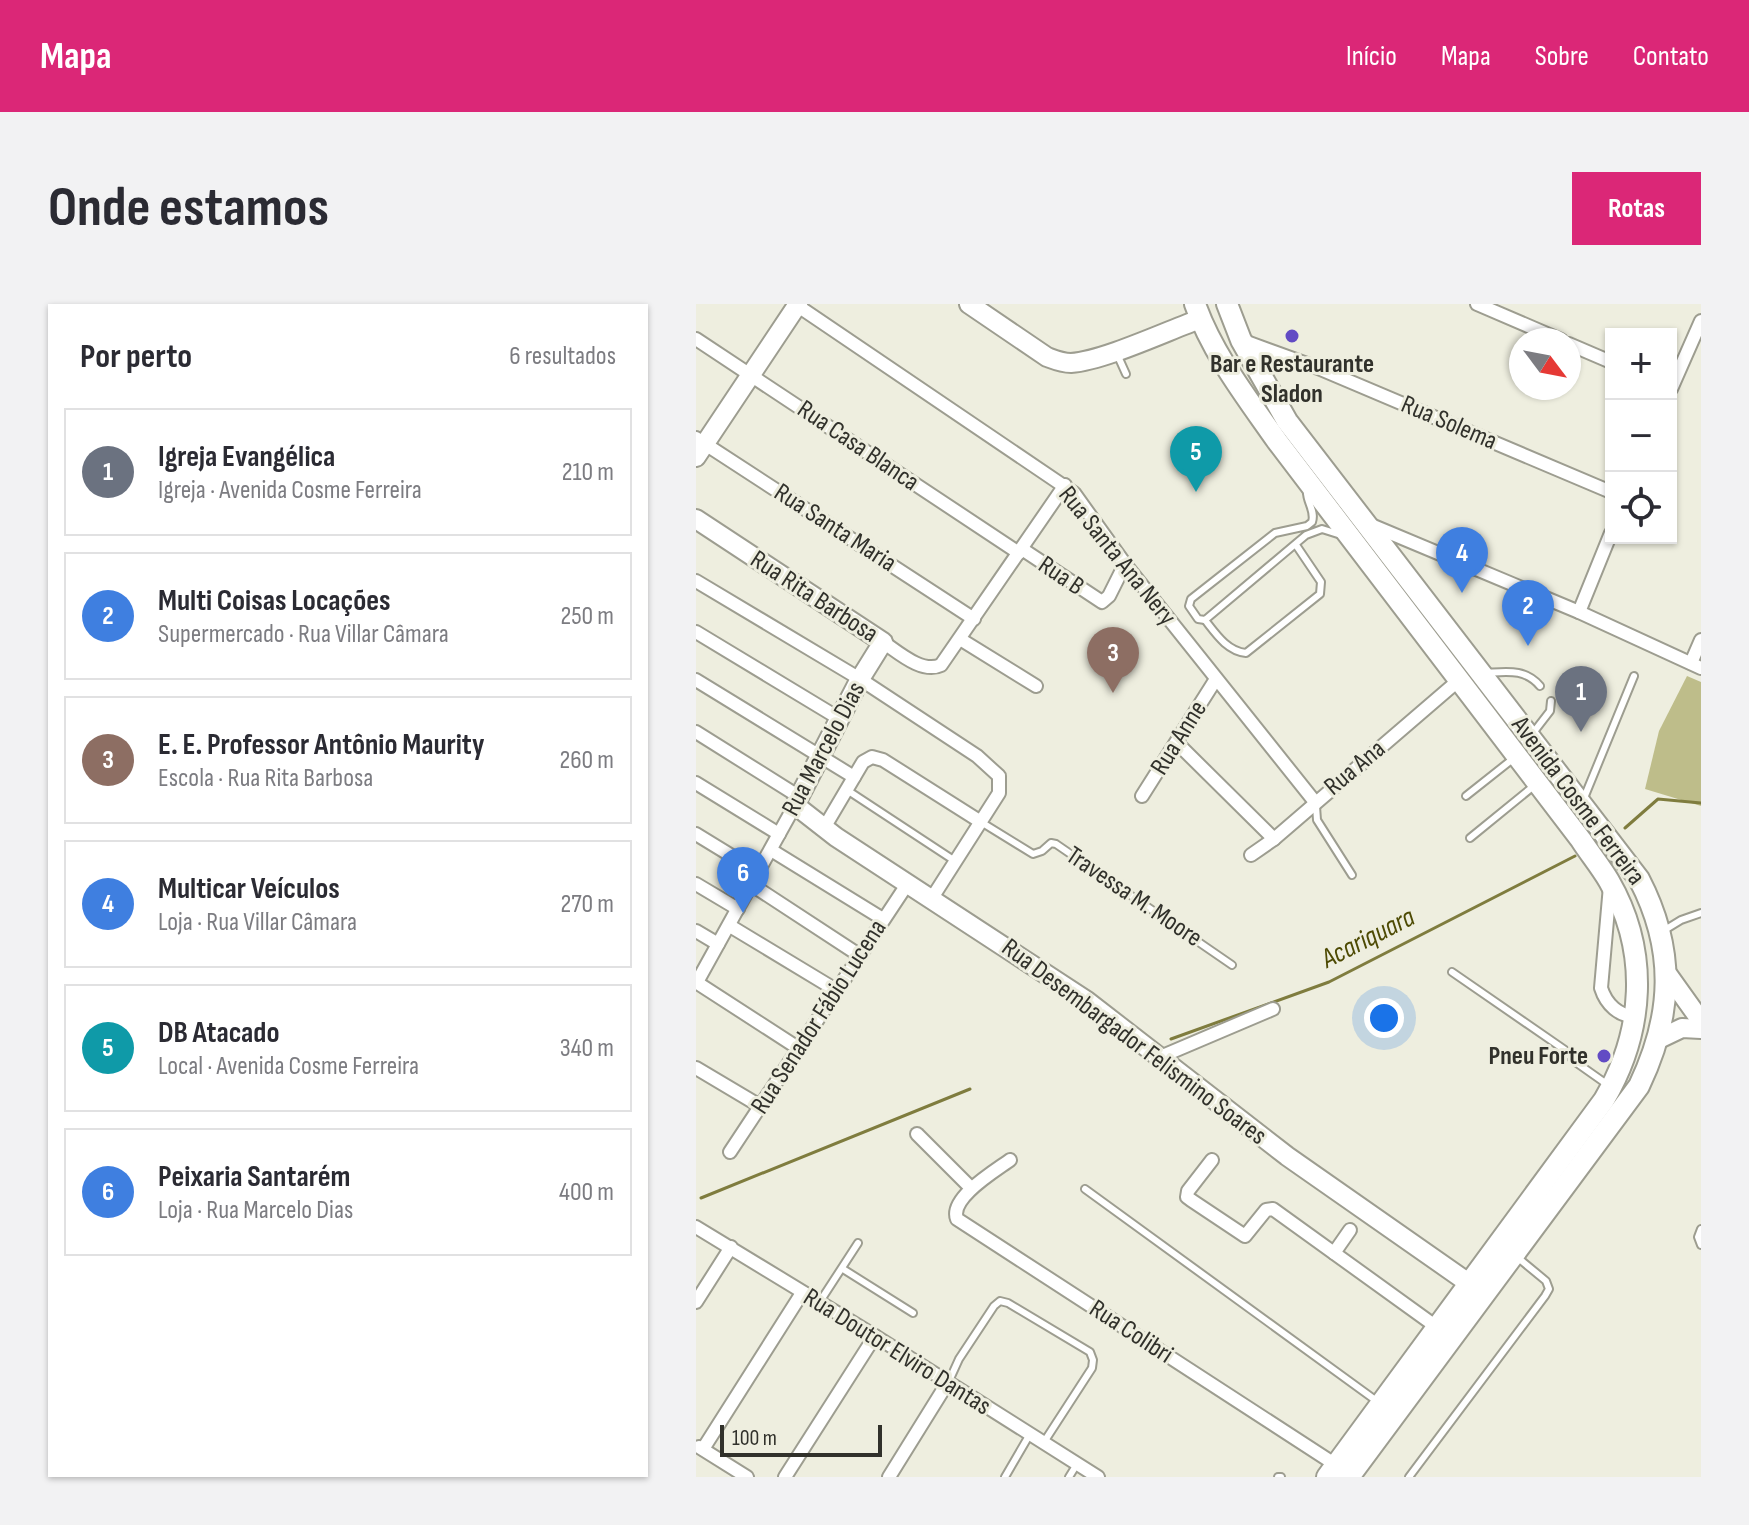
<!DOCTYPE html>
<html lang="pt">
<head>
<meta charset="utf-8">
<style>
  body { margin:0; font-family:"Sofia Sans Condensed",sans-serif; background:#f2f2f3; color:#2b2b33 }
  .controls { position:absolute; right:24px; top:24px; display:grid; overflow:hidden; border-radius:0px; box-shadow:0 2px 6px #0004 }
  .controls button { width:72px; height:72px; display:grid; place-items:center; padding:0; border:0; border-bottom:2px solid #e1e1e2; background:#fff; color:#2b2b33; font:40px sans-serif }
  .compass { position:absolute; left:813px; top:24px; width:72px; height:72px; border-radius:50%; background:#fff; box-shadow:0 2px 6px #0004; rotate:122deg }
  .scale { position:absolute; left:24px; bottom:20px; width:162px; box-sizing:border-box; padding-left:8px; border:4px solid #31312b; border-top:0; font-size:22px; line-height:28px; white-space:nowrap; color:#31312b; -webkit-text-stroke:6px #eeeedf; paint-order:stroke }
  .you { position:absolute; left:688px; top:714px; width:28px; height:28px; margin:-20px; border:6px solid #fff; border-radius:50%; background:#1a73e8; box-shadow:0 0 0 12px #1a73e833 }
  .badge { display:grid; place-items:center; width:52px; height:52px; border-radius:50%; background:#db2777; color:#fff; font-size:26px; font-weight:700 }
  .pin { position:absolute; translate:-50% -66px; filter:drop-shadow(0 2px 4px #0008) }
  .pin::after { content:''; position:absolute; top:42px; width:28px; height:24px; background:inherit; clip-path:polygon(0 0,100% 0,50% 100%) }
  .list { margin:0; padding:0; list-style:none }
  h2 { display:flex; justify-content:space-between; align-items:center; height:104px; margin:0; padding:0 32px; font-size:34px }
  h2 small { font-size:26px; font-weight:400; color:#7c7c81 }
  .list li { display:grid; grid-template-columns:52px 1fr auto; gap:24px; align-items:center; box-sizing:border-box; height:128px; margin:0 16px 16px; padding:0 16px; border:2px solid #e1e1e2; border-radius:0px }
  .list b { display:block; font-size:30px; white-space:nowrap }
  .list p { margin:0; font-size:26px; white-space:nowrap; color:#7c7c81 }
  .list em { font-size:26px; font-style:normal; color:#7c7c81 }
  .icon { flex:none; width:44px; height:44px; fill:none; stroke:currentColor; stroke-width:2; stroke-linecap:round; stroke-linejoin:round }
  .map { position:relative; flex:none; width:1005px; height:1173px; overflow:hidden; border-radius:0px }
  header { display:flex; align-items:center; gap:48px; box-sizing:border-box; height:112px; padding:0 40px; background:#db2777; color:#fff }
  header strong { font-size:38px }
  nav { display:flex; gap:44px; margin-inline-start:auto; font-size:28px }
  .intro { display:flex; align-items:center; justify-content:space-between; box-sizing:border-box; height:192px; padding:0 48px }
  h1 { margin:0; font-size:56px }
  .button { padding:20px 36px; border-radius:0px; background:#db2777; color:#fff; font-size:28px; font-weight:700 }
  main { display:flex; gap:48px; padding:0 48px }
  aside { flex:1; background:#fff; border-radius:0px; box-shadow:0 2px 6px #0004 }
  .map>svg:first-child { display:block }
  .green { fill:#bebd8a }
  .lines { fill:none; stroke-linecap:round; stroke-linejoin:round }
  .stream { stroke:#7f7c3e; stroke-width:3 }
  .lane-casing { stroke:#9d9d90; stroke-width:10 }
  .street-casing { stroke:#9d9d90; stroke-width:16 }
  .secondary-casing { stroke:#9d9d90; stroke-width:22 }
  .primary-casing { stroke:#9d9d90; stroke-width:24 }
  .lane { stroke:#fff; stroke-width:6 }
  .street { stroke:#fff; stroke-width:12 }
  .secondary { stroke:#fff; stroke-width:18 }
  .primary { stroke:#fff; stroke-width:20 }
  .poi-dot { fill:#624bc4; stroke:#eeeedf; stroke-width:3 }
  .labels { text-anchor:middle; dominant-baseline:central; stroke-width:6; stroke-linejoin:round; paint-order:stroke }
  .poi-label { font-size:26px; font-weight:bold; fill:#31312b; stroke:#eeeedf }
  .street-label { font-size:26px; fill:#31312b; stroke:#eeeedf }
  .water-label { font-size:28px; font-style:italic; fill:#4d4a03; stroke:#eeeedf }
</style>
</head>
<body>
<header>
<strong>Mapa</strong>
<nav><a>Início</a><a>Mapa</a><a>Sobre</a><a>Contato</a></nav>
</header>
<div class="intro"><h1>Onde estamos</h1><a class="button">Rotas</a></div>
<main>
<aside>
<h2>Por perto<small>6 resultados</small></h2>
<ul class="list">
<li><span class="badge" style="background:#6b7280">1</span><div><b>Igreja Evangélica</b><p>Igreja · Avenida Cosme Ferreira</p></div><em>210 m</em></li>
<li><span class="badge" style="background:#3f7fe0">2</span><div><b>Multi Coisas Locações</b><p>Supermercado · Rua Villar Câmara</p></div><em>250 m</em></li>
<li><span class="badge" style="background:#8d6e63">3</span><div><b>E. E. Professor Antônio Maurity</b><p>Escola · Rua Rita Barbosa</p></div><em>260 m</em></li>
<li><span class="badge" style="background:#3f7fe0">4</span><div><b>Multicar Veículos</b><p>Loja · Rua Villar Câmara</p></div><em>270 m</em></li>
<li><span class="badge" style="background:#0f9aa8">5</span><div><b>DB Atacado</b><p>Local · Avenida Cosme Ferreira</p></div><em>340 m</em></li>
<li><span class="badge" style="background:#3f7fe0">6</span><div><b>Peixaria Santarém</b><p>Loja · Rua Marcelo Dias</p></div><em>400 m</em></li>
</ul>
</aside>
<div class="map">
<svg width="1005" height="1173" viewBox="0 0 1005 1173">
  <rect width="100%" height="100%" fill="#eeeedf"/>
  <path class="green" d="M991 372 1005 378V502L949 485 963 427Z"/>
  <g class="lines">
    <g class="stream">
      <path d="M929 524 962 495 1005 499"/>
      <path d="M475 735 633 678 879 552"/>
      <path d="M5 894 274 785"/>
    </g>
    <g class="lane-casing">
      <g id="lane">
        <path d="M421 50 430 70"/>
        <path d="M611 185C609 197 620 206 616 218L611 222 579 229 495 295 493 302 502 315 509 316 610 231 626 225 645 231"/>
        <path d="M509 316C520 330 531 347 550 349L624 290 625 278 600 241"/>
        <path d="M789 369C810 368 829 364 844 382"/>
        <path d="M837 429 854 407 855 397"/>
        <path d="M151 486 259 557"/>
        <path d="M770 492 818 454"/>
        <path d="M888 494 938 372"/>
        <path d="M620 502 621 516 656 571"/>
        <path d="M285 518 337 550 346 547 355 539 360 540 536 661"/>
        <path d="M774 534 839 481"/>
        <path d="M967 627 985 616 1005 609"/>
        <path d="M756 668 869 746 878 757 912 781"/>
        <path d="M389 885 682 1098"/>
        <path d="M1005 925 1002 933 1005 941"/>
        <path d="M147 965 217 1009"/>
        <path d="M123 999 162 939"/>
        <path d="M253 1077 263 1055 298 1002 304 997 312 999 394 1048 397 1056 396 1064 348 1138"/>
        <path d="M309 1173 334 1130"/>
        <path d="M373 1173 381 1160"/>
        <path d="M582 1173H585"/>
        <path d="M713 1173 849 992 853 985 850 977 821 953"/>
      </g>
    </g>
    <g class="street-casing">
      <g id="street">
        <path d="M99 0 378 189 429 260 619 498"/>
        <path d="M781 0 865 36"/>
        <path d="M0 35 323 249"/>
        <path d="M545 36 622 64 915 188"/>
        <path d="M873 40 915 58"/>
        <path d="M975 85 1005 17"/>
        <path d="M0 134 278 315"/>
        <path d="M675 221 883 308 1005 364"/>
        <path d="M326 245 406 298 413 292 429 260"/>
        <path d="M0 277 164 375 281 452 303 472V489L236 594"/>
        <path d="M883 308 915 229"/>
        <path d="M0 328 144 415"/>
        <path d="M264 335 340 382"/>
        <path d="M187 338C202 348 226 370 245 361L369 181"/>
        <path d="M995 359 1005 336"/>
        <path d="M0 376 158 473"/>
        <path d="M0 428 102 492"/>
        <path d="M481 439 578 535"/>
        <path d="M0 479 83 530"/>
        <path d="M446 492 520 375"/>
        <path d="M128 524 167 458 176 453 187 456 285 518"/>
        <path d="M0 530 62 568"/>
        <path d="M75 546 187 615"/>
        <path d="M555 551 578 535 763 376"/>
        <path d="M0 580 42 605"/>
        <path d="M56 581 163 651"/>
        <path d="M914 582 905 684C910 700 923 713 940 712"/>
        <path d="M34 622 140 686"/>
        <path d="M0 627 22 640"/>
        <path d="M0 678 102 744"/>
        <path d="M1 678 99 501"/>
        <path d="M464 753 577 705"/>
        <path d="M0 764 64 802"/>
        <path d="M221 830 275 884"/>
        <path d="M34 848 212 579"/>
        <path d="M314 856C299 867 253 894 261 915L640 1161"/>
        <path d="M516 856 492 887 491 893 495 896 549 932 570 906 577 905 742 1024"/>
        <path d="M0 923 179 1032 402 1173"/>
        <path d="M638 949 654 926"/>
        <path d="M0 998 35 943"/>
        <path d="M3 1143 51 1173"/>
        <path d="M7 1145 106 989"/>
        <path d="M89 1173 179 1032"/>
        <path d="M193 1173 252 1078"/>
      </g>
    </g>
    <g class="secondary-casing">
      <g id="secondary">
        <path d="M273 0 351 53C359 56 366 59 375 59 407 57 471 27 504 15"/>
        <path d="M0 153 102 0"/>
        <path d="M0 215 187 338 164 375 99 501 140 533 391 697 591 852 774 980"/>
        <path d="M970 668 1005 717"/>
        <path d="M963 735 986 724 1005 725"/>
      </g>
    </g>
    <g class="primary-casing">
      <g id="primary">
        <path d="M499 0C516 49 551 94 581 137L885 536C894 550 905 563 913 577 954 648 948 728 908 796L631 1173"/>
        <path d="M531 0 545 36 591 117 943 575C980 646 977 711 943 782L653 1173"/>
      </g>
    </g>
    <use href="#lane" class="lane"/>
    <use href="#street" class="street"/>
    <use href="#secondary" class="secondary"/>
    <use href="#primary" class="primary"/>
  </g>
  <g class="poi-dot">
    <circle cx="596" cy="32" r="8"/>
    <circle cx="908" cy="752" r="8"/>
  </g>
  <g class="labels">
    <g class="poi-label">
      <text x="596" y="60">Bar e Restaurante<tspan x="596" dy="30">Sladon</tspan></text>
      <text x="892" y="752" text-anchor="end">Pneu Forte</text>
    </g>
    <g class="street-label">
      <text transform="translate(753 119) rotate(23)">Rua Solema</text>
      <text transform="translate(162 142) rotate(34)">Rua Casa Blanca</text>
      <text transform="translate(139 224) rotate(33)">Rua Santa Maria</text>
      <text transform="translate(421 252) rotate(51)">Rua Santa Ana Nery</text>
      <text transform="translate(365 272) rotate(34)">Rua B</text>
      <text transform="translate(118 293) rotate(33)">Rua Rita Barbosa</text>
      <text transform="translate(483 434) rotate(-58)">Rua Anne</text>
      <text transform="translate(128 445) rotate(-62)">Rua Marcelo Dias</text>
      <text transform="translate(659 464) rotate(-40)">Rua Ana</text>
      <text transform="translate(882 497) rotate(53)">Avenida Cosme Ferreira</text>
      <text transform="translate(438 593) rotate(34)">Travessa M. Moore</text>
      <text transform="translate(123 713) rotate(-57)">Rua Senador Fábio Lucena</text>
      <text transform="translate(438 738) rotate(37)">Rua Desembargador Felismino Soares</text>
      <text transform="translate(435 1028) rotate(33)">Rua Colibri</text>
      <text transform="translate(201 1048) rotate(32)">Rua Doutor Elviro Dantas</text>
    </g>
    <g class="water-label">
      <text transform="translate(672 634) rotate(-27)">Acariquara</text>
    </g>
  </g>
</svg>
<div class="controls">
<button>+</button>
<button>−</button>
<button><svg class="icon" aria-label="locate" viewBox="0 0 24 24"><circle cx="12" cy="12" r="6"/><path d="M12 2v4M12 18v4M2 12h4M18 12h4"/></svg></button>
</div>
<svg class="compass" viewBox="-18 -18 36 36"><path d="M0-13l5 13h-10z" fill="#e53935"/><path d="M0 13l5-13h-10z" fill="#7c7c81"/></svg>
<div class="scale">100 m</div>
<div class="you"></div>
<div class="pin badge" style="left:885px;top:428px;background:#6b7280">1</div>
<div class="pin badge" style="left:832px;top:342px;background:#3f7fe0">2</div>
<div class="pin badge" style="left:417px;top:389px;background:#8d6e63">3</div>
<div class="pin badge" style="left:766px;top:289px;background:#3f7fe0">4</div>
<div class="pin badge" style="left:500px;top:188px;background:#0f9aa8">5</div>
<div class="pin badge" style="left:47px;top:609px;background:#3f7fe0">6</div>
</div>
</main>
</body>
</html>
